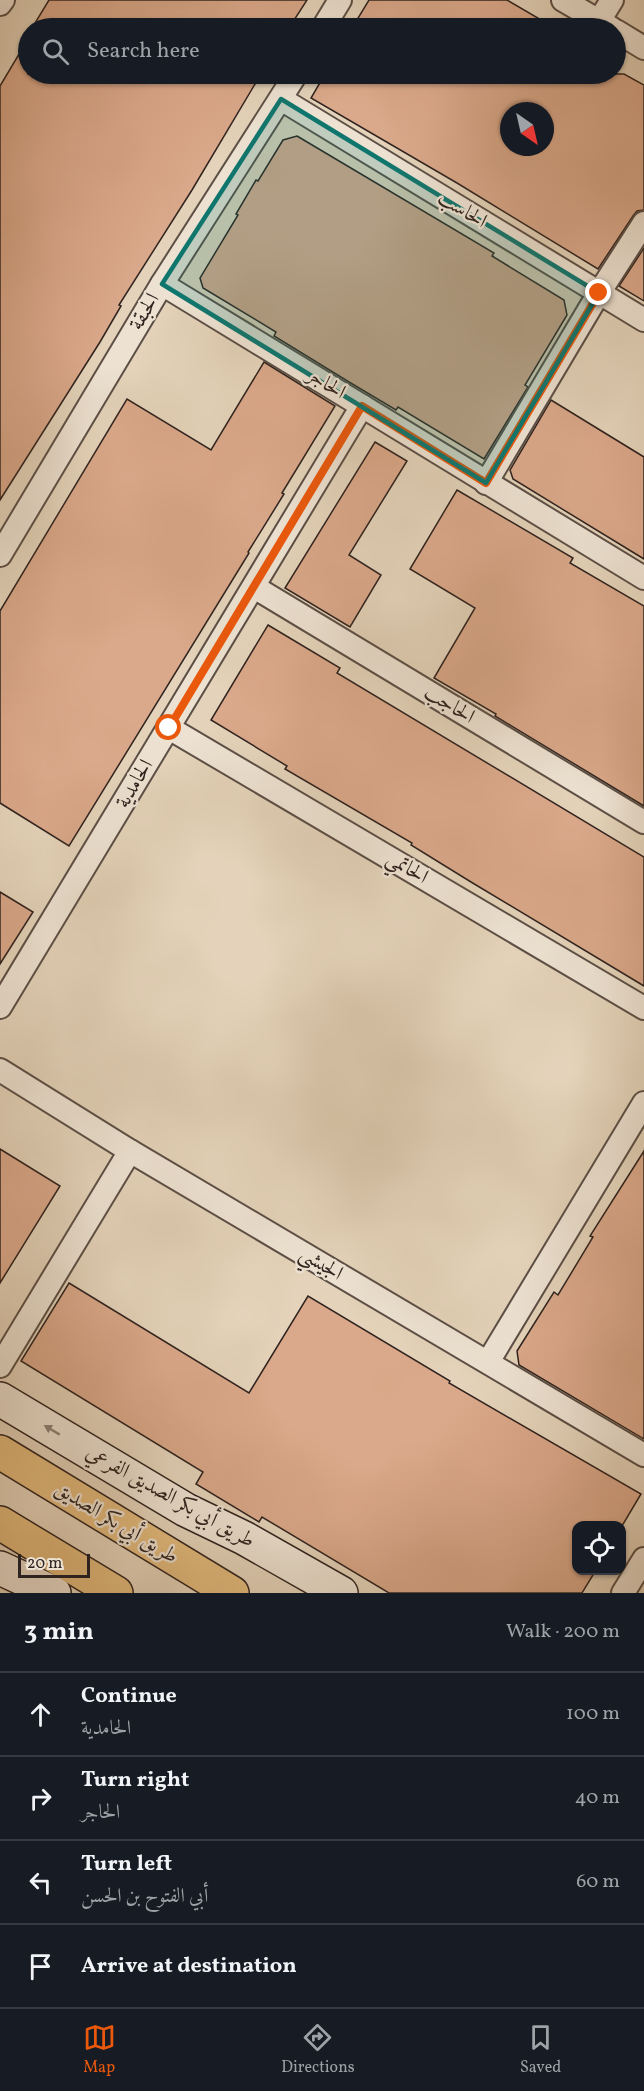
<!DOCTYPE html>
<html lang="en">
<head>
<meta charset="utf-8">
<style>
  body { margin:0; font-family:Vollkorn,Amiri,serif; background:#20242c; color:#f1f3f6 }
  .controls { position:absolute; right:18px; bottom:18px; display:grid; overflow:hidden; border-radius:12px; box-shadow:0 2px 4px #0004 }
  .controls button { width:54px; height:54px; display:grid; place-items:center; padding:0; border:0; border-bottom:2px solid #363941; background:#171b24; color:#f1f3f6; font:30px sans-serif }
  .compass { position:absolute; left:500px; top:102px; width:54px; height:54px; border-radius:50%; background:#171b24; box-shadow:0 2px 4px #0004; rotate:146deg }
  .scale { position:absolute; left:18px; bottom:15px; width:72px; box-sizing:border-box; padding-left:6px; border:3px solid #2f231f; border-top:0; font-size:16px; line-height:21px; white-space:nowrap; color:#2f231f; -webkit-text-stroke:4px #ede2d2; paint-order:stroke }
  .stop { position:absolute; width:18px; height:18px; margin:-14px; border:4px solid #ea580c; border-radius:50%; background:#fff }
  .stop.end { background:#ea580c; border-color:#fff; box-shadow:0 2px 6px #0008 }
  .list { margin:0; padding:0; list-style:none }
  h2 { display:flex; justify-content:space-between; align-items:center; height:78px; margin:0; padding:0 24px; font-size:26px }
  h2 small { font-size:20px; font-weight:400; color:#9ea1a6 }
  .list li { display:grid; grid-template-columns:39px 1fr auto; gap:18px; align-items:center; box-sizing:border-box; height:84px; padding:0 24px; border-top:2px solid #363941 }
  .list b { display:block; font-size:22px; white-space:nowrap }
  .list p { margin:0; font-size:20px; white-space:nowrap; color:#9ea1a6 }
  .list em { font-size:20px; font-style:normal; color:#9ea1a6 }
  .icon { flex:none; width:33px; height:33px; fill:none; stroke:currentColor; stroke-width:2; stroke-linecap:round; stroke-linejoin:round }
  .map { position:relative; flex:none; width:644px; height:1593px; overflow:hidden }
  .search { position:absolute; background:#171b24; box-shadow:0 2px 4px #0004; left:18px; right:18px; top:18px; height:66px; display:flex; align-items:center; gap:15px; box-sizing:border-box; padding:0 21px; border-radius:33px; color:#9ea1a6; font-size:22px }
  .sheet { height:414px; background:#171b24 }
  nav { display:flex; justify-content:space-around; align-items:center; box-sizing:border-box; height:84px; border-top:2px solid #363941; background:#171b24; font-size:16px; color:#9ea1a6 }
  nav a { display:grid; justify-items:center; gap:3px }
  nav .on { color:#ea580c }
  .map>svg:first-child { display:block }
  .building { fill:#daa88a; stroke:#2f231f; stroke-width:1.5; fill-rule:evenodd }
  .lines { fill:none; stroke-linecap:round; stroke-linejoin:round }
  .street-casing { stroke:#5c4f46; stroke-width:26 }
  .secondary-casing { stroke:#2f231f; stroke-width:36 }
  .primary-casing { stroke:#2f231f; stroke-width:36 }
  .street { stroke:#ede2d2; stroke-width:22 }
  .secondary { stroke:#ede2d2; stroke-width:33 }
  .primary { stroke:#e2ba7d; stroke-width:33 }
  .oneway { fill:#8e8278 }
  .route { stroke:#ea580c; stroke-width:8 }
  .marked { fill:#0f766e; fill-opacity:0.2; stroke:#0f766e; stroke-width:4.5; stroke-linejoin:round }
  .labels { text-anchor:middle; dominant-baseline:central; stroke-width:4.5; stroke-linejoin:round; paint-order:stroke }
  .street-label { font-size:21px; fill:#2f231f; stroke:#ede2d2 }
</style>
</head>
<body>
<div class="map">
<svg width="644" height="1593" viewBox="0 0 644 1593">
  <rect width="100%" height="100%" fill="#e4d3ba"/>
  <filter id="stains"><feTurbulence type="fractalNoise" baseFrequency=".00333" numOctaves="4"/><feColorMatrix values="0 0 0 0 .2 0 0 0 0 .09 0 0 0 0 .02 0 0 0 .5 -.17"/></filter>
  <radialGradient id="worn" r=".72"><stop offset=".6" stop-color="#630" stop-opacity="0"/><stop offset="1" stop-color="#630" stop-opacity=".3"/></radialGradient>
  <g class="building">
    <path d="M49 0H307L289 28H32Z"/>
    <path d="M369 0H507L555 28H352Z"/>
    <path d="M28 39V74H261L192 190 119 305 121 306 100 342 0 500V86Z"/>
    <path d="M325 74H624L644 85V210L637 211 633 216 598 269 457 183 311 98ZM509 111H545V147H509Z"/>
    <path d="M297 136 494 253 492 256 564 300 567 315 525 385 528 387 484 459 398 407 396 410 349 382 274 336 276 332 203 288 200 278 238 215 236 214 256 180 258 181 283 140Z"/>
    <path d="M644 248V301L619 286Z"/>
    <path d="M264 362 335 406 282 493 284 494 248 552 249 553 69 846 0 803V611L127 399 211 450Z"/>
    <path d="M551 400 644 457V559L513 479 510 470Z"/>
    <path d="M375 442 407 461 349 555 381 575 350 627 285 588Z"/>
    <path d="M457 490 573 558 570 563 644 606V806L495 716 496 714 434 678 475 608 410 569Z"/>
    <path d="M268 625 340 668 337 673 644 857V986L471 882 411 845 412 843 285 769 287 766 211 720Z"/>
    <path d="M0 892 33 912 0 964Z"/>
    <path d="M0 1149 60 1186 0 1283Z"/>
    <path d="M644 1151V1439L519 1365 517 1351 554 1292 558 1295 593 1237 590 1236Z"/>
    <path d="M69 1283 249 1393 308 1296 450 1381 449 1383 641 1494 622 1526H576V1570H596L582 1593H389L262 1517 259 1522 196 1484 203 1472 21 1361Z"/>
  </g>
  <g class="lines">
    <g class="street-casing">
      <g id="street">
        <path d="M563 0 611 28"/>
        <path d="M0 4 3 0"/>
        <path d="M599 21 612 0"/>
        <path d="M323 28 340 0"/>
        <path d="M616 31 644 48"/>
        <path d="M281 99 644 320"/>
        <path d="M162 284 644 578"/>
        <path d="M486 483 599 293 644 223"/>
        <path d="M0 555 162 284 296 74"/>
        <path d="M254 587 644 822"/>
        <path d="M169 728 644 1008"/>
        <path d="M0 1007 362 406"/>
        <path d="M0 1070 130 1151 644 1455"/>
        <path d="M488 1362 644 1103"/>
        <path d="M0 1366 130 1151"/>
        <path d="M623 1593 644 1559"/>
      </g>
    </g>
    <g class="secondary-casing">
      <g id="secondary">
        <path d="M0 1399 186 1510 244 1538 341 1593"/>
        <path d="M0 1568 54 1593"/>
      </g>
    </g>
    <g class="primary-casing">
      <g id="primary">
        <path d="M0 1452 232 1593"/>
        <path d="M0 1523 116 1593"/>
      </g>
    </g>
    <use href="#street" class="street"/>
    <use href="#secondary" class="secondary"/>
    <use href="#primary" class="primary"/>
  </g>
  <defs><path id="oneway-solid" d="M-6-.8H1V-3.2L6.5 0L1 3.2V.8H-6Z" transform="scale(1.5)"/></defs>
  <use class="oneway" href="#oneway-solid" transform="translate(52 1430) rotate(-149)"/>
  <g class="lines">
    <path class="route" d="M169 728 362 406 486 483 599 293"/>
  </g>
  <path class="marked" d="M281 99 599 293 486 483 162 284Z"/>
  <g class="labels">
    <g class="street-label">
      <text transform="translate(462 210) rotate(31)">الحاسب</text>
      <text transform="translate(145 312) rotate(-59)">الحبقة</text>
      <text transform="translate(326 384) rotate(31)">الحاجر</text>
      <text transform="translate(449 705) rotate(31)">الحاجب</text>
      <text transform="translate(135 784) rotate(-59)">الحامدية</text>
      <text transform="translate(407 868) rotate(31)">الحاتمي</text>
      <text transform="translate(321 1264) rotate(31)">الجيشي</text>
      <text transform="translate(170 1497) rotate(29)">طريق أبي بكر الصديق الفرعي</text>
      <text transform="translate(116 1523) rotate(31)">طريق أبي بكر الصديق</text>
    </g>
  </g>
  <rect width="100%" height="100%" filter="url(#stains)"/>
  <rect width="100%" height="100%" fill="url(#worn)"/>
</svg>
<div class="controls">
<button><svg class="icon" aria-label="locate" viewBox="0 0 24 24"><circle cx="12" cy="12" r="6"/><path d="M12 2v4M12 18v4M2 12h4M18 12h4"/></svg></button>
</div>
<svg class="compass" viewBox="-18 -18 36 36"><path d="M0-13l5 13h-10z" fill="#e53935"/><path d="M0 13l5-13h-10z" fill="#9ea1a6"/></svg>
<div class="scale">20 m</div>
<div class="stop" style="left:169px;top:728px"></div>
<div class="stop end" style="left:599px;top:293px"></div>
<div class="search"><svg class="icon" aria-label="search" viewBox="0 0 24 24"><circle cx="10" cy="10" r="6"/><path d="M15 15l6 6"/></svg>Search here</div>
</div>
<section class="sheet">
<h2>3 min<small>Walk · 200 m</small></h2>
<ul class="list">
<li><svg class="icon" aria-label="ahead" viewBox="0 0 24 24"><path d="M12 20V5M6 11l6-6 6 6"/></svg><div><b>Continue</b><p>الحامدية</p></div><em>100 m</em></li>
<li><svg class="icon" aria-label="right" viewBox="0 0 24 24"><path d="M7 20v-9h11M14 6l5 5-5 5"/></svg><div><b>Turn right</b><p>الحاجر</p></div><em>40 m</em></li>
<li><svg class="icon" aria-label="left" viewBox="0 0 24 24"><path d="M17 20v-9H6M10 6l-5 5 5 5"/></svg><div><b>Turn left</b><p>أبي الفتوح بن الحسن</p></div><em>60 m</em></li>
<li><svg class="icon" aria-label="arrive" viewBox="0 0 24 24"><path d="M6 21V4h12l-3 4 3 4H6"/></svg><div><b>Arrive at destination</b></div></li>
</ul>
</section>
<nav>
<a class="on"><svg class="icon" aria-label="map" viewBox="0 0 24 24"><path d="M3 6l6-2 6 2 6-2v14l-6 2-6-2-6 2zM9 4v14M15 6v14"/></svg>Map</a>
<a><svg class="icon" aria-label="directions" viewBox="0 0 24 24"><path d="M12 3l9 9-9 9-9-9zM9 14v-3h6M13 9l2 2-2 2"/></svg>Directions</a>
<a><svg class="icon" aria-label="saved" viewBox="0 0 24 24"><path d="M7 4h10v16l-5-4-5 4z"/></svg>Saved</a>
</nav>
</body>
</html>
